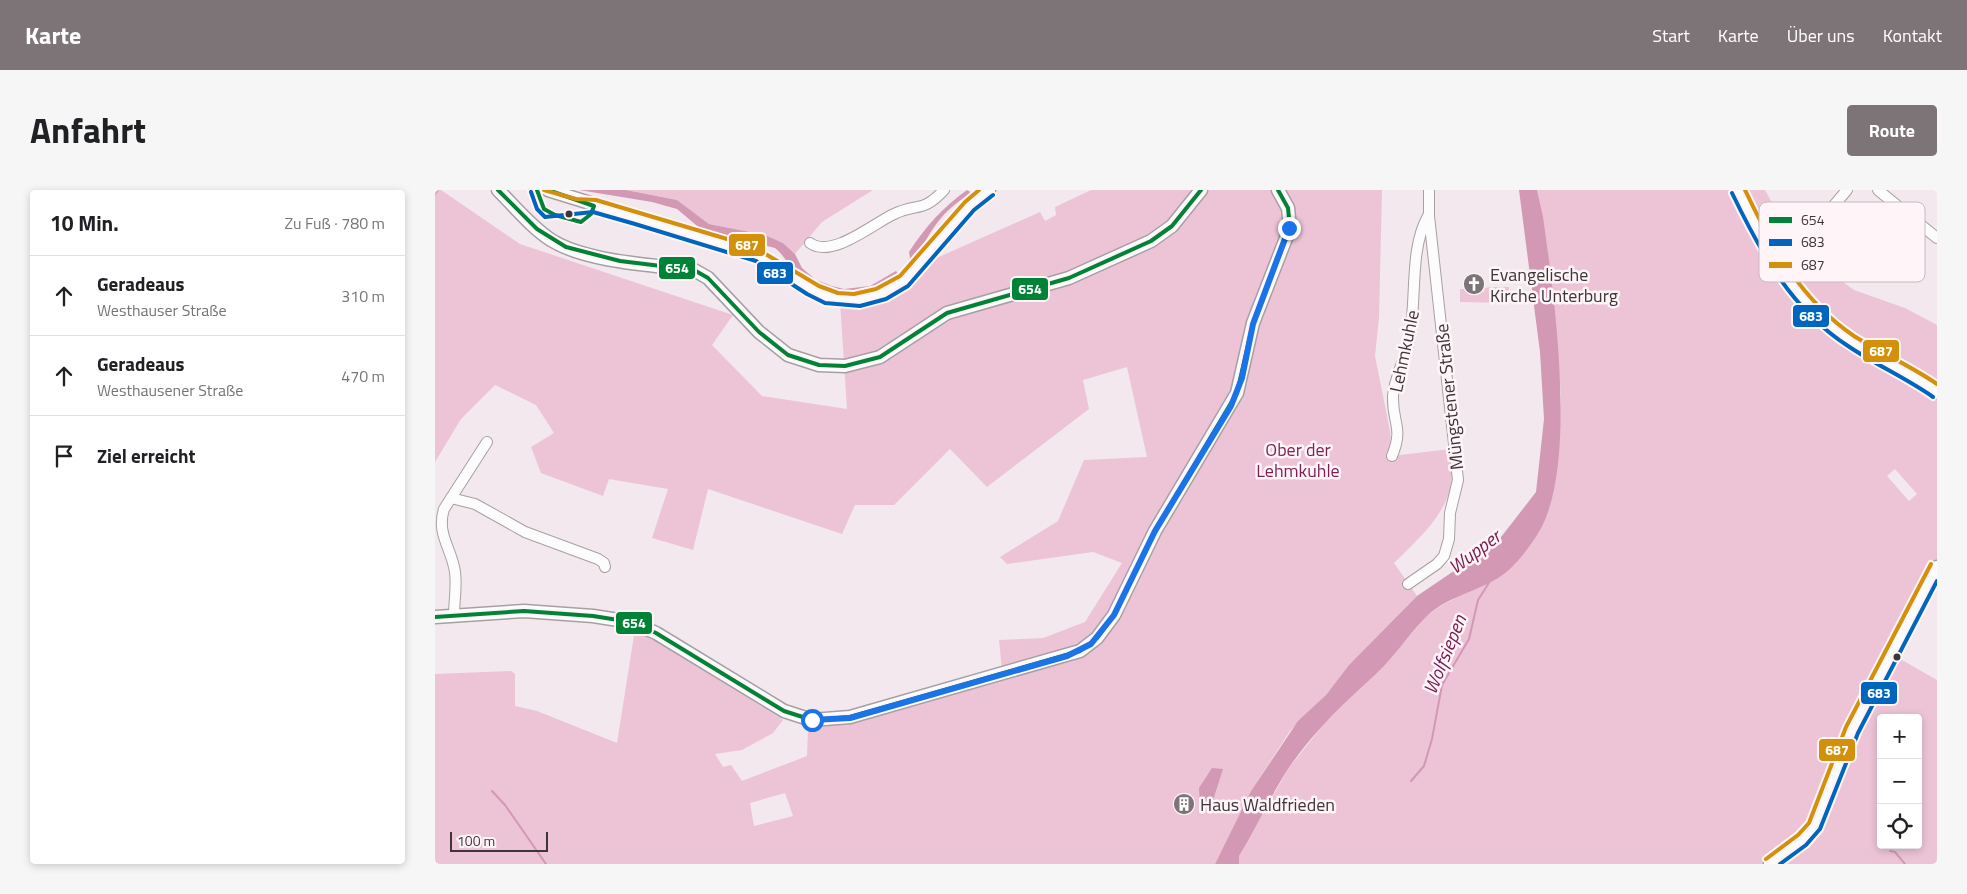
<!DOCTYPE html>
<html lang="de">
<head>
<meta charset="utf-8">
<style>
  body { margin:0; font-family:"Titillium Web",sans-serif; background:#f6f6f6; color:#202124 }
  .controls { position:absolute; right:15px; bottom:15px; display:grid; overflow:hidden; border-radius:5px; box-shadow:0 2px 8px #0003 }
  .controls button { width:45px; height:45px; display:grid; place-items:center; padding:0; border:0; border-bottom:1px solid #e0e0e0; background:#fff; color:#202124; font:25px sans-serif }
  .scale { position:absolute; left:15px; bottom:12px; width:98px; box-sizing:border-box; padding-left:5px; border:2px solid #3d3639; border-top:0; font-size:14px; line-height:18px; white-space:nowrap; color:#3d3639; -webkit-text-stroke:4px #fff4f8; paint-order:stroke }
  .stop { position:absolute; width:15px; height:15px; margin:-11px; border:4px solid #1a73e8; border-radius:50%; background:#fff }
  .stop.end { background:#1a73e8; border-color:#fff; box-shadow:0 1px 5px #0008 }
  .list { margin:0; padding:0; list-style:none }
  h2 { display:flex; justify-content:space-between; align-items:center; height:65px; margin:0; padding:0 20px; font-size:21px }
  h2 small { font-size:16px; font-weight:400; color:#757577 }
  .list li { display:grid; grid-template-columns:32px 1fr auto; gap:15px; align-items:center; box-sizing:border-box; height:80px; padding:0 20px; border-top:1px solid #e0e0e0 }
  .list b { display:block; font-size:19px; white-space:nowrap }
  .list p { margin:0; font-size:16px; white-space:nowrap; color:#757577 }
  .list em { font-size:16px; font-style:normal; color:#757577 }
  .icon { flex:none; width:28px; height:28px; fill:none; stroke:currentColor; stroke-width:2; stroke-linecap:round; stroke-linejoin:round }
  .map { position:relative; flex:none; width:1502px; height:674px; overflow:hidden; border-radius:5px }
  header { display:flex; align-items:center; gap:30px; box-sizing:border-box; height:70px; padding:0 25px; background:#7d7478; color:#fff }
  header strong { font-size:24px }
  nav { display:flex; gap:28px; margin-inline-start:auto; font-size:18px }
  .intro { display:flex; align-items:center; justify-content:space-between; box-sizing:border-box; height:120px; padding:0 30px }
  h1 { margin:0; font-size:35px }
  .button { padding:12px 22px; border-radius:5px; background:#7d7478; color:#fff; font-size:18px; font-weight:700 }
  main { display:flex; gap:30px; padding:0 30px }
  aside { flex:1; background:#fff; border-radius:5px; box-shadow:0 2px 8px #0003 }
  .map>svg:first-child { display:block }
  .green { fill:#ecc4d6; fill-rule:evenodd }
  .water { fill:#d298b4 }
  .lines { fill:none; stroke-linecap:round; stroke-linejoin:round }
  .stream { stroke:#d298b4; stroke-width:2 }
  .minor-casing { stroke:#a89fa3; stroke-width:12 }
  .major-casing { stroke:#a89fa3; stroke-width:15 }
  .minor { stroke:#fdfcfc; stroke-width:10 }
  .major { stroke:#fdfcfc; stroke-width:12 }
  .bus-1-casing { stroke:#fff4f8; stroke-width:8 }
  .bus-2-casing { stroke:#fff4f8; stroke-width:8 }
  .bus-3-casing { stroke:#fff4f8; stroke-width:8 }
  .bus-1 { stroke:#008237; stroke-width:4 }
  .bus-2 { stroke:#0065bd; stroke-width:4 }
  .bus-3 { stroke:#d2900b; stroke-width:4 }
  .route { stroke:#1a73e8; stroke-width:6 }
  .bus-dot { fill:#3d3639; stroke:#fff4f8; stroke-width:2 }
  .labels { text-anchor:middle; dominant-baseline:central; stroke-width:5; stroke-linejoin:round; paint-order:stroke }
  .poi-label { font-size:18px; fill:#3d3639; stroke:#fff4f8; text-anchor:start }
  .street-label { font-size:18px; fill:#3d3639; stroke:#fff4f8 }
  .park-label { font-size:18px; fill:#7c1f53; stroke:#fff4f8 }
  .water-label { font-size:19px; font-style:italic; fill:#74184d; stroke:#fff4f8 }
  .key { fill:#fff4f8; stroke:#c5bbbf; stroke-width:1 }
  .key-label { font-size:14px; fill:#3d3639 }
  .line-badge { stroke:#fff4f8; stroke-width:2 }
  .badge-label { font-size:14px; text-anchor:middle; font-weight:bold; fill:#fff }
</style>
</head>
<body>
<header>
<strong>Karte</strong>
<nav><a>Start</a><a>Karte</a><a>Über uns</a><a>Kontakt</a></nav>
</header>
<div class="intro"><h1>Anfahrt</h1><a class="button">Route</a></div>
<main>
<aside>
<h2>10 Min.<small>Zu Fuß · 780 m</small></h2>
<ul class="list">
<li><svg class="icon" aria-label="ahead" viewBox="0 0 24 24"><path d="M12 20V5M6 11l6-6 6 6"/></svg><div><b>Geradeaus</b><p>Westhauser Straße</p></div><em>310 m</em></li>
<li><svg class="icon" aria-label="ahead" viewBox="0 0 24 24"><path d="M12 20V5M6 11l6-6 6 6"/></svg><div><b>Geradeaus</b><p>Westhausener Straße</p></div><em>470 m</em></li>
<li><svg class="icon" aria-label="arrive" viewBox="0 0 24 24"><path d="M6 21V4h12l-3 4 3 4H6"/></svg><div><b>Ziel erreicht</b></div></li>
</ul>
</aside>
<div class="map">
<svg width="1502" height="674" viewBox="0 0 1502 674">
  <rect width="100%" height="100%" fill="#f3e8ed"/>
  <g class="green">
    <path d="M0 0H6L85 54 298 125 277 155 327 206 412 219 405 112 423 113 494 68 497 70 605 22 610 31 621 25 620 17 656 0H947L944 127 940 166 955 241 957 266 1015 259C1016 273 1019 288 1014 302 1006 330 979 353 959 373L982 406 914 475 891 505 855 541 816 601 780 674H0V484L76 481 80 484V516L102 521 182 553 200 439 222 449 348 530 338 543 307 560 280 564 288 577 296 575 307 591 372 566 373 540 568 490 564 450 608 448 650 432 687 373 658 362 572 374 565 367 623 331 649 270 712 267 692 177 648 190 654 219 552 297 515 259 459 315H420L407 344 273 299 258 360 217 348 233 299 174 289 168 306 106 283 96 257 119 243 101 215 60 195 26 229 0 272ZM350 603 358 626 319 636 315 613Z"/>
    <path d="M191 0H438L387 32 360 64 348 53 330 45 274 34 242 10Z"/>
    <path d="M1102 0H1330L1345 27 1362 52 1377 70 1419 100 1470 118 1502 135V388L1460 466 1502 490V674H804V666L853 579 889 534 925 497 943 482 991 427 1002 418 1076 378 1104 340 1118 301 1125 233 1126 204 1112 55ZM1460 279 1482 304 1474 311 1452 286ZM1446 528H1483V655H1446Z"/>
    <path d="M1056 97H1074V113L1025 112V99H1031V102H1049L1050 98Z"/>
  </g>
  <g class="water">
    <path d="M144 0H191L242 10 274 34 330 45 348 53 360 64 367 78 381 90 397 96 409 99 435 96 461 81 466 87C429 109 393 112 360 82 352 74 350 66 340 58L267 40 242 19 217 12Z"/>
    <path d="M532 0 537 3C502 23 496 43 477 75L473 72 475 68 474 62C491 36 507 18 532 0Z"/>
    <path d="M1084 0H1102L1108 27C1119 103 1143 273 1105 340 1098 352 1087 367 1077 377 1055 400 1013 404 991 427 973 445 960 466 942 483 910 512 878 542 853 579 835 607 822 637 804 666V674H780L816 601 863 531 891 505 914 475 982 406 1063 351 1101 302 1109 229 1105 162Z"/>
    <path d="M777 578 788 579 778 610 765 614 764 598Z"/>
  </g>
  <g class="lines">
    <g class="stream">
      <path d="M0 4 3 0"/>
      <path d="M976 591 989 576 997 549 1007 495 1034 449 1043 410 1057 388"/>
      <path d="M57 601 70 615 111 674"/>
      <path d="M1455 661 1460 662 1470 674"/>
    </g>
    <g class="minor-casing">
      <g id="minor">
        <path d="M1412 0 1388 28 1389 36 1424 67 1437 82"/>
        <path d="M1443 0 1502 48"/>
        <path d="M375 53C397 69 439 33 459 24 482 13 488 23 509 0"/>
        <path d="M957 266C969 237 957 233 958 206 959 189 969 172 973 155 983 115 973 61 993 26"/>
        <path d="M16 308 40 314 90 342 163 369 169 373 170 377"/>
        <path d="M973 394 1002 374 1009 366 1014 349 1015 323 1023 290 994 26V0"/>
        <path d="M19 425C19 412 22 396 20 382 17 359 1 344 9 319L52 252"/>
      </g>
    </g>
    <g class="major-casing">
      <g id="major">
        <path d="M63 0C80 17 96 37 116 50 151 72 218 75 259 80L273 88 324 142 353 165 384 175 410 176 445 167 512 123 634 88 716 51 737 36 766 0"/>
        <path d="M113 0 317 63 381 102 402 109 419 110 443 105 469 91 535 16 554 0"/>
        <path d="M1303 0C1332 62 1357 113 1416 151 1444 169 1476 182 1502 202"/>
        <path d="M0 427 89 421 158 426 196 432 221 443 349 521 377 530 415 527 645 461 662 448 679 425 720 341 802 203 818 133 855 38 853 18 843 0"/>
        <path d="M1335 674 1367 650 1379 636 1417 540 1502 377"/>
      </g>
    </g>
    <use href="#minor" class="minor"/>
    <use href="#major" class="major"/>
    <g class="bus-1-casing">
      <g id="bus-1">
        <path d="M63 0 102 39 131 57 185 71 259 80 273 88 324 142 353 165 384 175 410 176 445 167 512 123 634 88 716 51 737 36 766 0"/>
        <path d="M102 0 109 19 120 25 146 32 156 24 159 16 113 0"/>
        <path d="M0 427 89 421 158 426 196 432 221 443 349 521 377 530 415 527 645 461 662 448 679 425 720 341 802 203 818 133 855 38 853 18 843 0"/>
      </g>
    </g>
    <g class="bus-2-casing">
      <g id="bus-2">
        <path d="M96 2 102 19 110 27 158 22 200 34 321 71 372 104 390 113 425 116 451 109 473 96 539 20 558 5"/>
        <path d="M1297 3C1326 63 1356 119 1413 156 1441 175 1471 188 1498 207"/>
        <path d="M1345 674 1371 655 1385 639 1423 543 1502 391"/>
      </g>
    </g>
    <g class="bus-3-casing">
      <g id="bus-3">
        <path d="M109 0 141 9 161 10 319 57 384 96 403 103 419 104 441 99 465 86 530 12 544 0"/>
        <path d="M1310 0C1337 57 1366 110 1419 146 1446 163 1476 176 1502 194"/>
        <path d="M1331 669 1363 645 1374 633 1411 537 1496 374"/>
      </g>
    </g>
    <use href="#bus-1" class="bus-1"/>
    <use href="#bus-2" class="bus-2"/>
    <use href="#bus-3" class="bus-3"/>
  </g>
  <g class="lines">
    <path class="route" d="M377 530 415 528 632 466 656 454 679 425 720 341 796 216 807 188 818 134 854 38"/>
  </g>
  <defs>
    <g id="church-disc" transform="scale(1.125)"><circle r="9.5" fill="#7d7478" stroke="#fff4f8"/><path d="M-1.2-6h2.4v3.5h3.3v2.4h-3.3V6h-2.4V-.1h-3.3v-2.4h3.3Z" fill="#fff"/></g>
    <g id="building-disc" transform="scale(1.125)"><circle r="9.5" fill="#7d7478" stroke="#fff4f8"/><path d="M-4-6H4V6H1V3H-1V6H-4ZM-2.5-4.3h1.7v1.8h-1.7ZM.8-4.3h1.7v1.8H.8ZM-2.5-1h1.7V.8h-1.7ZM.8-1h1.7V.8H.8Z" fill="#fff"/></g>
  </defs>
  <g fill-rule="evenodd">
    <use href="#church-disc" x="1039" y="94"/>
    <use href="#building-disc" x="749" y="614"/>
  </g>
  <g class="bus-dot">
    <circle cx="134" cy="24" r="4.5"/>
    <circle cx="1462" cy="467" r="4.5"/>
  </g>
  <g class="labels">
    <g class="poi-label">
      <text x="1055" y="84">Evangelische<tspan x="1055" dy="21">Kirche Unterburg</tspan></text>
      <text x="765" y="614">Haus Waldfrieden</text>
    </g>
    <g class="street-label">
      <text transform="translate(969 161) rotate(-78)">Lehmkuhle</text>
      <text transform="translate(1014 207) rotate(-96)">Müngstener Straße</text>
    </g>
    <g class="park-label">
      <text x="863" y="259">Ober der<tspan x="863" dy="21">Lehmkuhle</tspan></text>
    </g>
    <g class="water-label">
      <text transform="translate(1039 361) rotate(-37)">Wupper</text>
      <text transform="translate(1009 464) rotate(-68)">Wolfsiepen</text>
    </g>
  </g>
  <rect x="1324" y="12" width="166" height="80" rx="8" class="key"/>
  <rect x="1334" y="27" width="23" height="6" fill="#008237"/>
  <rect x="1334" y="49" width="23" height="7" fill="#0065bd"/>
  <rect x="1334" y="72" width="23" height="6" fill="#d2900b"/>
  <g class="key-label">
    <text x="1366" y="35">654</text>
    <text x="1366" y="57">683</text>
    <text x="1366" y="80">687</text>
  </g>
  <g class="line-badge">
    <rect x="293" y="43" width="38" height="24" rx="5" fill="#d2900b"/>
    <rect x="223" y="66" width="38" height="24" rx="5" fill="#008237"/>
    <rect x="321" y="71" width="38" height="24" rx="5" fill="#0065bd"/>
    <rect x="576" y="87" width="38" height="24" rx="5" fill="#008237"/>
    <rect x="1357" y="114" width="38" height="24" rx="5" fill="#0065bd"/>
    <rect x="1427" y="149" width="38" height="24" rx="5" fill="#d2900b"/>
    <rect x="180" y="421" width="38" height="24" rx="5" fill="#008237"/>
    <rect x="1425" y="491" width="38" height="24" rx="5" fill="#0065bd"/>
    <rect x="1383" y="548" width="38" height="24" rx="5" fill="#d2900b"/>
  </g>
  <g class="badge-label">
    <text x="312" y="60">687</text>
    <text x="242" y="83">654</text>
    <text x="340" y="88">683</text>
    <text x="595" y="104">654</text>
    <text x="1376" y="131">683</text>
    <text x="1446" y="166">687</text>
    <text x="199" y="438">654</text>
    <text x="1444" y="508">683</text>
    <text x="1402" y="565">687</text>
  </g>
</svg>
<div class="controls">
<button>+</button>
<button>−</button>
<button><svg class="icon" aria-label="locate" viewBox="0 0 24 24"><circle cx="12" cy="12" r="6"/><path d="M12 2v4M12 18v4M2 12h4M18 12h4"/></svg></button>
</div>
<div class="scale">100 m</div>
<div class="stop" style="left:377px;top:530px"></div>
<div class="stop end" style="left:854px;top:38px"></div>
</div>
</main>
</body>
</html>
